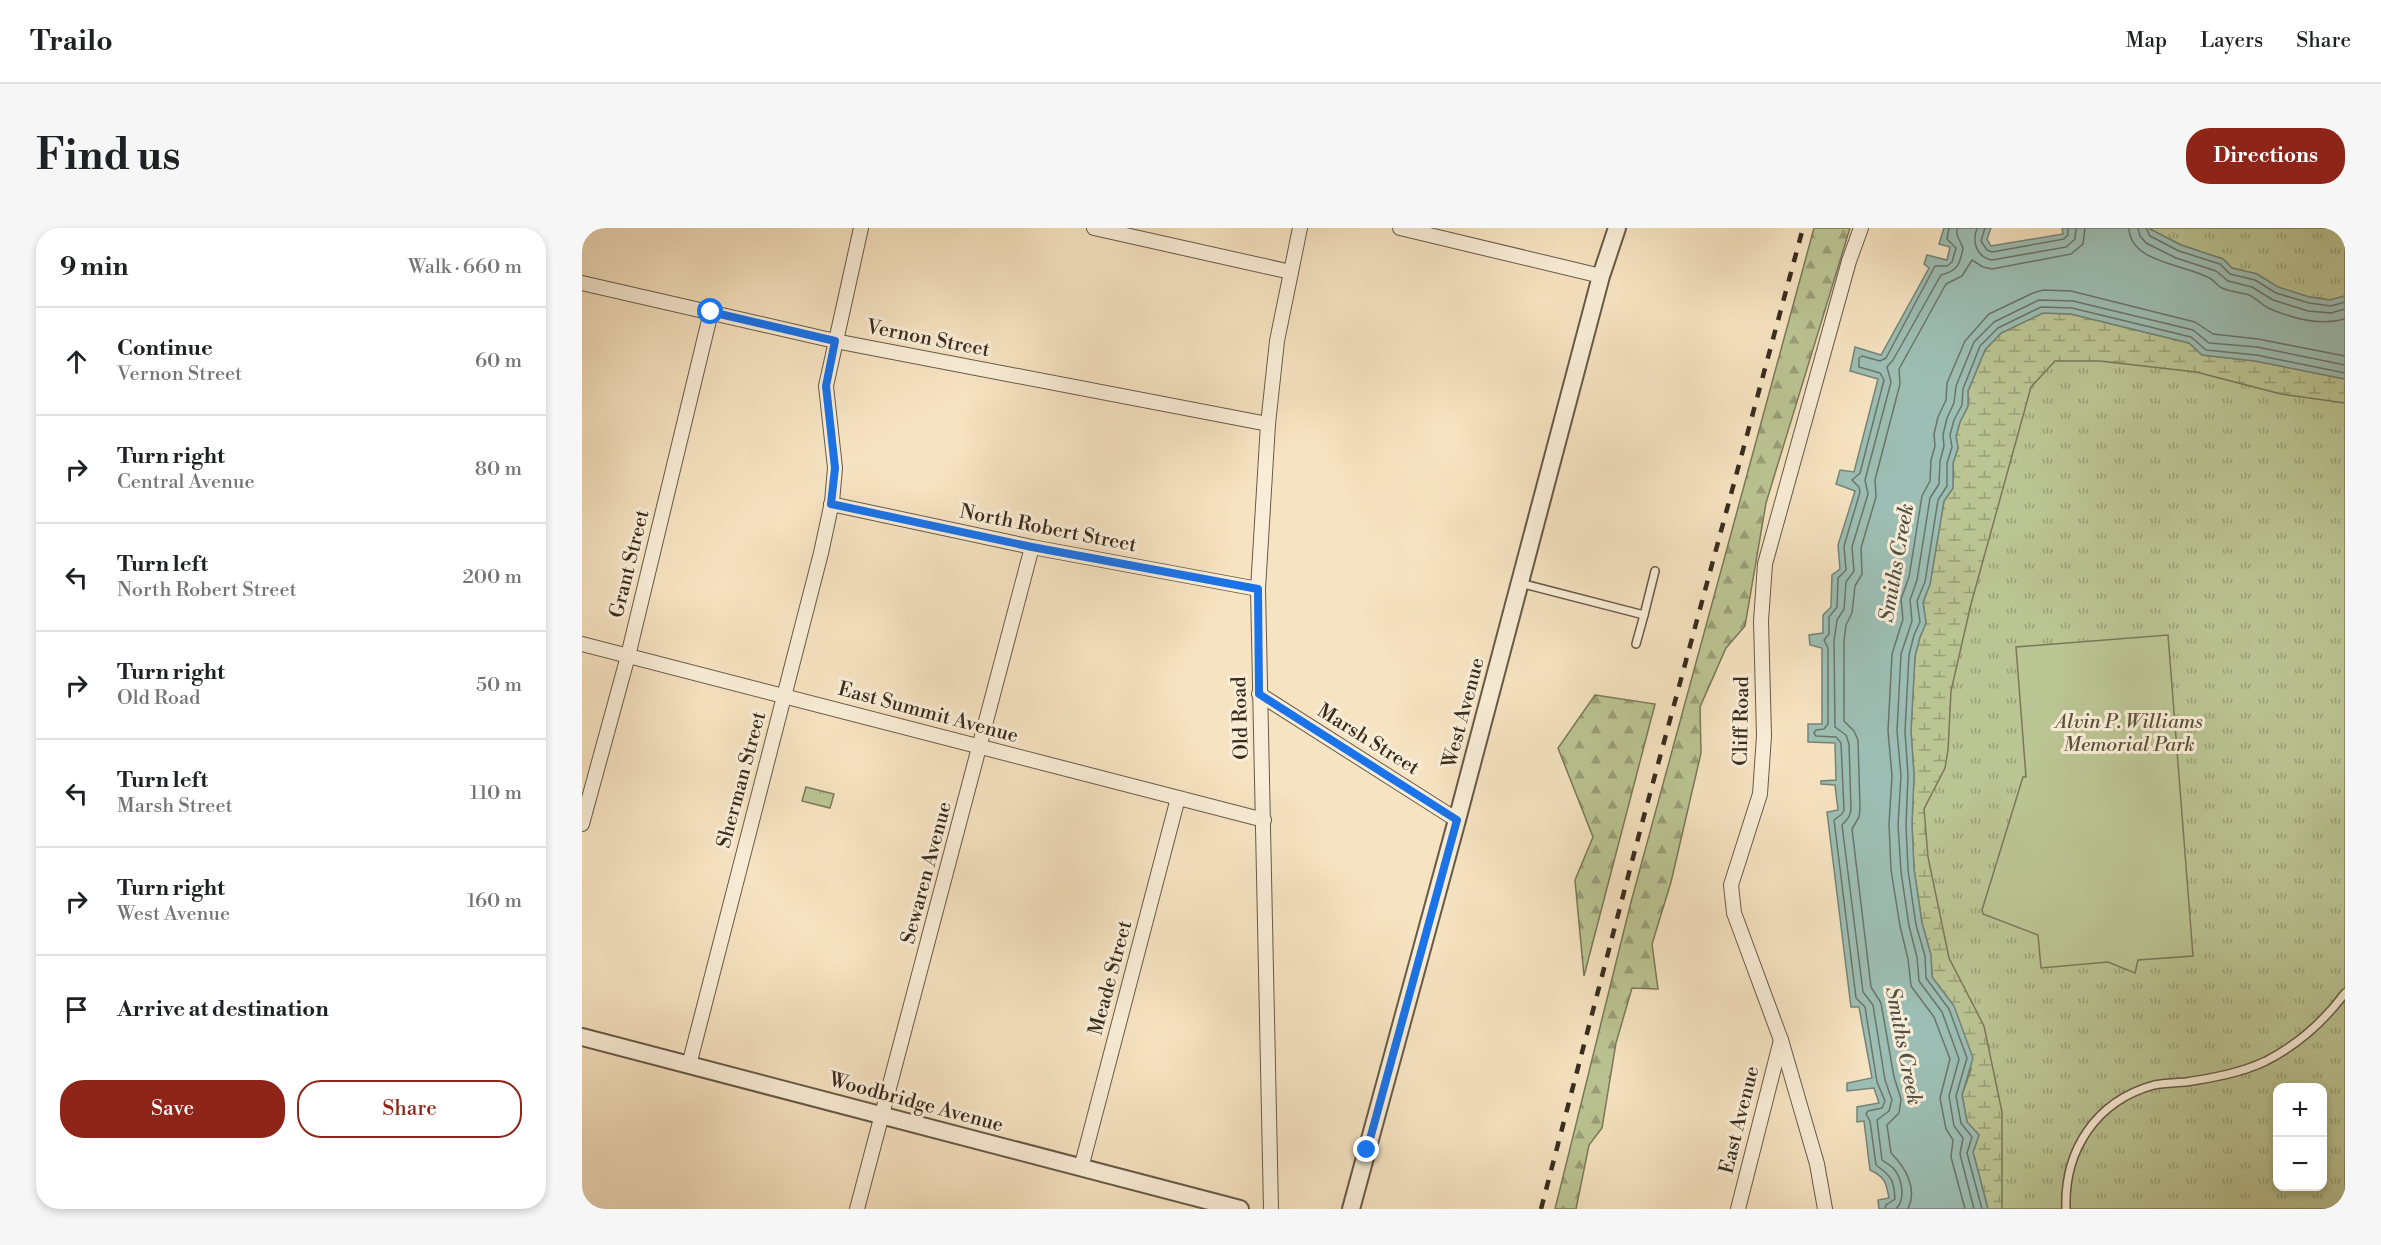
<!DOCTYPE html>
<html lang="en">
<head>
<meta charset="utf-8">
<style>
  body { margin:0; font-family:"Libre Bodoni",serif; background:#f6f6f6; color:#202124 }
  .controls { position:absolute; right:18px; bottom:18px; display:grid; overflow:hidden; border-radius:12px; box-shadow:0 3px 9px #0003 }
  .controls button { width:54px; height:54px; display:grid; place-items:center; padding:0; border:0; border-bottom:2px solid #e0e0e0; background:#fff; color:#202124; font:30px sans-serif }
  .stop { position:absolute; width:18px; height:18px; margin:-14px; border:4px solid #1a73e8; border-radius:50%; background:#fff }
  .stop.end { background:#1a73e8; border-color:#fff; box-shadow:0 2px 6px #0008 }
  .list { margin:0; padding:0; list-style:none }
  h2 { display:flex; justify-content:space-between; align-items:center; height:78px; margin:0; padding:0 24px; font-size:26px }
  h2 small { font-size:20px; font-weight:400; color:#757577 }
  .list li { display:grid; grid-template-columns:39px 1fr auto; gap:18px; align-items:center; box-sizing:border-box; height:108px; padding:0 24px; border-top:2px solid #e0e0e0 }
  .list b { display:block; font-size:22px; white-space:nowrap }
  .list p { margin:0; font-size:20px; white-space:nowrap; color:#757577 }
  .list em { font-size:20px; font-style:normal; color:#757577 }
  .actions { display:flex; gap:12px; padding:18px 24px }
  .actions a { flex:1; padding:14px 0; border:2px solid #8f2418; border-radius:24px; text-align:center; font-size:21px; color:#8f2418 }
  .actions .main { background:#8f2418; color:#fff }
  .icon { flex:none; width:33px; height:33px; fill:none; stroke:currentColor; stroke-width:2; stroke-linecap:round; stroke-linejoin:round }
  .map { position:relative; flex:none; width:1763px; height:981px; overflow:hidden; border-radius:24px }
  header { display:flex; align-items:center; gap:36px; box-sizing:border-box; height:84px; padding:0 30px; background:#fff; border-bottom:2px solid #e0e0e0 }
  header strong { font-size:28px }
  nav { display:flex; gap:33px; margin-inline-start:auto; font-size:21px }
  .intro { display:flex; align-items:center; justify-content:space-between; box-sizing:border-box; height:144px; padding:0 36px }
  h1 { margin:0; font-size:42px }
  .button { padding:15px 27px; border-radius:24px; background:#8f2418; color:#fff; font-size:21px; font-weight:700 }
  main { display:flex; gap:36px; padding:0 36px }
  aside { flex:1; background:#fff; border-radius:24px; box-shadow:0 3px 9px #0003 }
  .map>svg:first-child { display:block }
  .grass { fill:url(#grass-tufts); stroke:#7a7859; stroke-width:1.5; fill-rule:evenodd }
  .forest { fill:url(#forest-firs); stroke:#7a7859; stroke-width:1.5 }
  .wetland { fill:url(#wetland-marsh); stroke:#7a7859; stroke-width:1.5 }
  .pitch { fill:#bbc493; stroke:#7a7859; stroke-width:1.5 }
  .water { fill:#9dbeb4; stroke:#758478; stroke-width:1.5 }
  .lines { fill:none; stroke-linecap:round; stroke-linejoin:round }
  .shore { stroke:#6a756a; stroke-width:1.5 }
  .service-casing { stroke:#685a48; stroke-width:10 }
  .minor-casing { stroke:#685a48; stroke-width:16 }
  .tertiary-casing { stroke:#685a48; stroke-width:20 }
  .service { stroke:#f9edd7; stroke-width:7 }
  .minor { stroke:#f9edd7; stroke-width:14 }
  .tertiary { stroke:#f9edd7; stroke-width:16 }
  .rail { stroke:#382c1f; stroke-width:4.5; stroke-dasharray:10 10; stroke-linecap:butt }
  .route { stroke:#1a73e8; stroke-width:8 }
  .labels { text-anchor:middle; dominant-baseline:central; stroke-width:6; stroke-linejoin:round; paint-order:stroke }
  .street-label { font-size:20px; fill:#382c1f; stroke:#f9edd7 }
  .park-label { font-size:20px; font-style:italic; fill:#59523c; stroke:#f9edd7 }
  .water-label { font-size:21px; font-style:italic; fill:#515044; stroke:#f9edd7 }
</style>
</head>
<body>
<header>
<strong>Trailo</strong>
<nav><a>Map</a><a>Layers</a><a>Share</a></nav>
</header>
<div class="intro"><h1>Find us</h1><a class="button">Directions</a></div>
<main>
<aside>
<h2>9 min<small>Walk · 660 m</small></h2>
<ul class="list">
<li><svg class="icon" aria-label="ahead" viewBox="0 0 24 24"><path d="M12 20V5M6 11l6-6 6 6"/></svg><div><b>Continue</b><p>Vernon Street</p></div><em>60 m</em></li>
<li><svg class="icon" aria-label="right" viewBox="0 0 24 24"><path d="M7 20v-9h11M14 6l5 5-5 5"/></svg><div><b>Turn right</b><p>Central Avenue</p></div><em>80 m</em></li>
<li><svg class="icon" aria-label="left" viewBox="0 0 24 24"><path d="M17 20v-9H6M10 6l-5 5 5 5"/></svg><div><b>Turn left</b><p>North Robert Street</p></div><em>200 m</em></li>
<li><svg class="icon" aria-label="right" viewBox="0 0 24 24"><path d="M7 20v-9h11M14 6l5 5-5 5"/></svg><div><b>Turn right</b><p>Old Road</p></div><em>50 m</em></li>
<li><svg class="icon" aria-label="left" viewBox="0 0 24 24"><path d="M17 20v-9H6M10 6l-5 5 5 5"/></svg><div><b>Turn left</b><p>Marsh Street</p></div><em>110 m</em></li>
<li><svg class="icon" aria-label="right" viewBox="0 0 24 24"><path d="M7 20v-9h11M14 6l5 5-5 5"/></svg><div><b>Turn right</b><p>West Avenue</p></div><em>160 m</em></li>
<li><svg class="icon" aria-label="arrive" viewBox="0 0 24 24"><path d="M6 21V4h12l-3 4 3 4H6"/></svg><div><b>Arrive at destination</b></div></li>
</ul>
<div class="actions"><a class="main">Save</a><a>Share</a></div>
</aside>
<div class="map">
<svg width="1763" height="981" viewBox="0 0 1763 981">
  <defs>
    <pattern id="grass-tufts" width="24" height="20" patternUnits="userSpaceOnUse" patternTransform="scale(1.5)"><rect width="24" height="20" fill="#bbc493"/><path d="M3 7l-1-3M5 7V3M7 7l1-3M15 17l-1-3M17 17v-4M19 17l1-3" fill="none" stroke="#999f77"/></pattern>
    <pattern id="forest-firs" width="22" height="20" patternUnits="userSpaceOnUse" patternTransform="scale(1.5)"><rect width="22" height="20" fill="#bbc493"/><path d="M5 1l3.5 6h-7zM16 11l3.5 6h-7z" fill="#999f77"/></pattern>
    <pattern id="wetland-marsh" width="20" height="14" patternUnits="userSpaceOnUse" patternTransform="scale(1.5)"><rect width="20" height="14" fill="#bbc493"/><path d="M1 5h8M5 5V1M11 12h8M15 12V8" fill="none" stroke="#999f77"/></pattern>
  </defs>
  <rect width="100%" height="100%" fill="#f6e3c1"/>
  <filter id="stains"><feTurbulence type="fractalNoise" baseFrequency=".00333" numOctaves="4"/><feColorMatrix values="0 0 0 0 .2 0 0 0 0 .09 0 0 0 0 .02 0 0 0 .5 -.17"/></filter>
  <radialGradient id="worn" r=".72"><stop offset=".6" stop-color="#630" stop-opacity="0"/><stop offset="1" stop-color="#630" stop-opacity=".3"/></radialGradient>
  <g class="grass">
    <path d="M1566 0H1763V68L1748 72 1727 69 1695 59 1675 46 1650 40 1641 31 1599 17Z"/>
    <path d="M1403 122 1763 151V981H1406L1338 669 1348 356ZM1696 860H1740V958H1696Z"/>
    <path d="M224 559 252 566 248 580 220 573Z"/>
  </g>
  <g class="forest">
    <path d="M1232 0H1268L1184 275 1163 398 1144 420 1118 479 1119 525 1089 654 1070 716 1076 761 1050 760 1034 815 1020 900 1007 917 994 981H973L1049 674Z"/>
    <path d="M1013 467 1073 476 1002 748 993 652 1011 609 976 520Z"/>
  </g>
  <path class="wetland" d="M1461 85 1489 86 1607 115 1621 127 1673 133 1763 151V175L1699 166 1614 144 1518 133H1473L1449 159 1389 376 1369 463 1366 522 1363 540 1342 581 1346 629 1367 730 1402 798 1420 884V981H1406L1391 924 1397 907 1385 894 1380 867 1389 841 1372 778 1350 749 1349 727 1340 695 1332 641 1330 596 1332 547 1329 503 1333 428 1338 409 1344 395 1341 374 1348 356 1362 273 1371 260V235L1376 220 1374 208 1378 194 1386 178V163L1403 122 1419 105Z"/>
  <path class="pitch" d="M1586 407 1611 728 1556 732 1553 745 1526 734 1459 740 1456 707 1401 686 1400 682 1441 549H1444L1434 419Z"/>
  <path class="water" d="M1362 0H1409L1405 11 1409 18 1481 6 1480 0H1566L1599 17 1641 31 1650 40 1675 46 1696 59 1727 69 1748 72 1763 68V151L1673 133 1620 127 1607 115 1489 86 1461 85 1419 105 1403 122 1386 163V178L1378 194 1374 208 1376 220 1371 235V260L1362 273 1348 356 1341 374 1344 395 1338 409 1333 428 1329 503 1332 547 1330 596 1332 641 1340 695 1349 727 1350 749 1372 778 1391 830 1380 867 1385 894 1397 907 1391 924 1406 981H1297L1296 972 1307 970C1304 954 1303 949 1288 942L1282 893 1275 894V879L1297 875 1292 860 1265 863V855L1290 850 1277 779H1269L1245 584 1256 582 1253 557 1239 556V553L1254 552 1253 515 1226 514V496H1240V420L1228 417 1227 407 1241 405V387L1249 379 1250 347 1258 341 1256 317 1273 263 1254 256 1258 242 1272 244 1296 151 1268 143 1273 119 1299 127 1347 40 1342 36 1345 27 1365 32 1368 19 1357 16Z"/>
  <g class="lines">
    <g class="shore">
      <path d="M1395 0C1390 14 1394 29 1410 32L1484 19 1493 11 1494 0"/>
      <path d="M1403 0 1399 13 1405 22 1410 24 1482 11 1486 7V0"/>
      <path d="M1547 0C1548 36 1606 36 1629 51 1633 53 1635 58 1640 60 1648 64 1658 64 1667 67 1674 70 1679 76 1686 80 1709 90 1739 98 1763 91"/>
      <path d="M1556 0 1558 8 1564 15 1594 30 1634 43 1646 53 1670 59 1691 72 1726 83 1749 85 1763 81"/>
      <path d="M1564 0 1568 8 1597 23 1638 36 1648 46 1673 52 1694 65 1727 75 1749 78 1763 74"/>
      <path d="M1303 981 1304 977 1313 971C1312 951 1309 948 1294 937L1288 893 1284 886 1286 883 1300 880 1303 873 1295 854 1283 779 1274 770 1252 592 1260 586 1262 582 1259 515 1254 509 1234 508 1232 505 1234 502 1242 501 1246 496V420L1242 412 1247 406V389L1255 379 1256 350 1264 342 1262 318 1278 264 1277 259 1270 252 1278 245 1302 152 1298 145 1277 139V130L1280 128 1298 133 1304 130 1353 38H1365L1370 34 1374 20 1365 11 1367 0"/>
      <path d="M1314 981C1324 971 1320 951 1312 941 1309 937 1304 935 1300 932L1295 892 1307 883 1310 872 1303 852 1291 777 1281 764 1260 597 1267 589 1269 582 1267 516 1264 507 1253 499 1252 413 1255 392 1262 381 1264 354 1272 343 1270 319 1286 266 1283 252 1309 154 1305 139 1311 132 1359 47C1375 43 1378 37 1381 20L1375 7V0"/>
      <path d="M1326 981C1336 960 1323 939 1309 925L1305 897 1317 885 1319 871 1312 849 1299 775 1289 759 1270 601 1277 589 1278 580 1276 512 1272 503 1262 493V413L1264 397 1270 385 1273 358 1280 346 1279 320 1294 269 1293 252 1318 156 1317 141 1364 56 1380 48 1390 32 1401 39 1410 41 1489 26 1501 16 1503 0"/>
      <path d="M1383 981 1369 929 1371 912 1364 901 1358 870 1368 831 1352 789 1329 758 1326 731 1318 698 1309 642 1307 596 1310 548 1306 503 1310 426 1321 391 1319 371 1327 349 1340 268 1348 253 1349 232 1353 218 1352 206 1356 189 1364 172 1365 155 1383 113 1407 86 1451 65 1461 62 1489 63 1613 94 1631 106 1676 111 1763 128"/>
      <path d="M1392 981 1378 926 1381 910 1372 898 1367 868 1377 831 1360 784 1337 753 1335 729 1327 698 1319 644 1316 597 1319 548 1315 503 1319 426 1330 393 1328 372 1335 352 1348 270 1357 256 1358 233 1362 218 1361 207 1365 190 1372 175 1374 158 1392 114 1412 94 1457 72 1491 73 1611 102 1627 115 1675 119 1763 137"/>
      <path d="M1400 981 1385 925 1390 909 1379 895 1374 868 1385 830 1367 781 1344 750 1343 728 1334 697 1326 642 1324 597 1326 548 1323 503 1327 427 1332 407 1338 394 1335 373 1343 354 1356 272 1365 258V235L1370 219 1368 207 1372 192 1380 177 1381 161 1398 118 1416 100 1459 79 1490 80 1609 109 1624 122 1674 127 1763 145"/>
    </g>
    <g class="service-casing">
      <g id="service">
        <path d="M938 355 1062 387 1073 343"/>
        <path d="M1054 416 1062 387"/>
        <path d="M1484 981C1482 922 1514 873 1572 857 1582 855 1593 855 1604 854 1630 850 1659 845 1684 833 1715 817 1743 792 1763 765"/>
      </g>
    </g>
    <g class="minor-casing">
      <g id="minor">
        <path d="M512 0 709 44"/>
        <path d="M818 0 1019 48"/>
        <path d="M0 55 253 113 686 196"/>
        <path d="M249 276 450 319 676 361"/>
        <path d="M0 416 682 592"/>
        <path d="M677 466 875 592"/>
        <path d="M0 596 46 428 129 84"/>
        <path d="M107 837 239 325 250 274 253 240 244 158 279 0"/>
        <path d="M499 940 596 570"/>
        <path d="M275 981 450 319"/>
        <path d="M689 981 676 361 686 196 695 113 718 0"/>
        <path d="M1156 981 1199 812"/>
        <path d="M1243 981 1235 936 1199 812 1152 685 1149 657 1178 566 1182 508 1179 393 1183 336 1267 33 1279 0"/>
      </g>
    </g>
    <g class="tertiary-casing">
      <g id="tertiary">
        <path d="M0 809 658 981"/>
        <path d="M769 981 875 592 1019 48 1035 0"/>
      </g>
    </g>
    <use href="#service" class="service"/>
    <use href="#minor" class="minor"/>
    <use href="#tertiary" class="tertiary"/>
    <path class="rail" d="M959 981 1059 599 1221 0"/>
  </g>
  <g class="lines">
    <path class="route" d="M129 84 253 113 244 158 253 240 249 276 450 319 676 361 677 466 875 592 785 922"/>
  </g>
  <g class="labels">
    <g class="street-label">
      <text transform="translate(346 111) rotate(11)">Vernon Street</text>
      <text transform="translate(466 301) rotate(11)">North Robert Street</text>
      <text transform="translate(48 336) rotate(-76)">Grant Street</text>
      <text transform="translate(346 485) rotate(15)">East Summit Avenue</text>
      <text transform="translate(882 485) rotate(-75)">West Avenue</text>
      <text transform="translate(659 490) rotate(-92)">Old Road</text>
      <text transform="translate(1160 493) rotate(-89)">Cliff Road</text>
      <text transform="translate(786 512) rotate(32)">Marsh Street</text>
      <text transform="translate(160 552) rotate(-75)">Sherman Street</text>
      <text transform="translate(345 645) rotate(-75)">Sewaren Avenue</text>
      <text transform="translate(529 750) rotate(-75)">Meade Street</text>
      <text transform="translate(334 875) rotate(15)">Woodbridge Avenue</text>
      <text transform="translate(1158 892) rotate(-76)">East Avenue</text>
    </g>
    <g class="park-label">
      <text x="1547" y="494">Alvin P. Williams<tspan x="1547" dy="23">Memorial Park</tspan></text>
    </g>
    <g class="water-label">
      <text transform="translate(1315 335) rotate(-80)">Smiths Creek</text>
      <text transform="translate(1321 818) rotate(79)">Smiths Creek</text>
    </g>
  </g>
  <rect width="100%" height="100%" filter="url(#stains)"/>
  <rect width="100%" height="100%" fill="url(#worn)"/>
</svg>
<div class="controls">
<button>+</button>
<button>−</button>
</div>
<div class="stop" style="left:129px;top:84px"></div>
<div class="stop end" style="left:785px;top:922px"></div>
</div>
</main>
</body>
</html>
